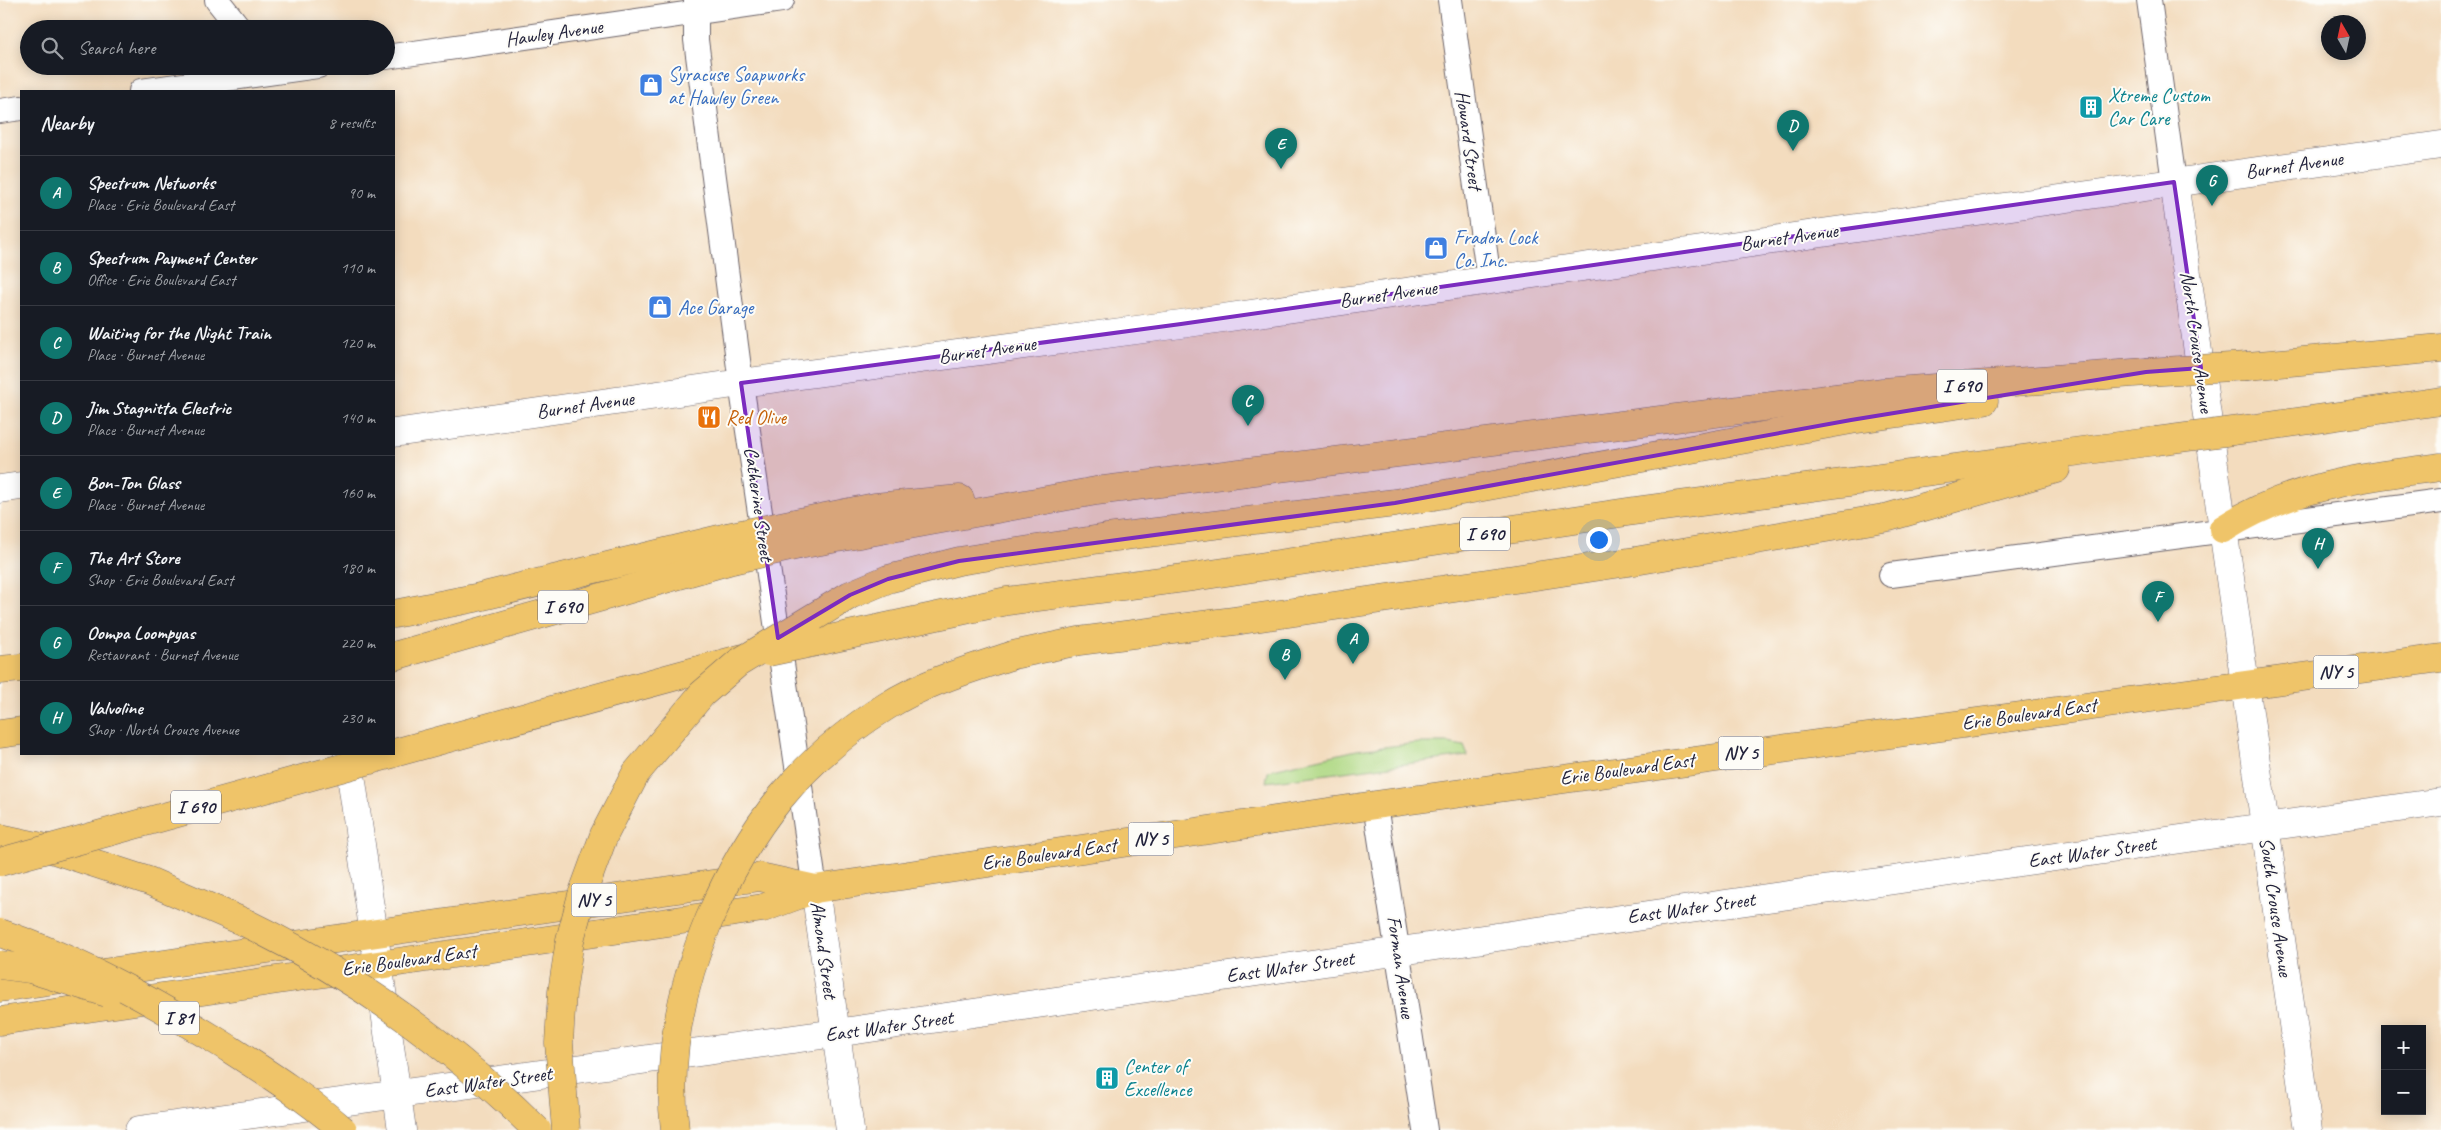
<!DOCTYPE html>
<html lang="en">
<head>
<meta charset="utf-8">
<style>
  body { margin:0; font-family:Caveat,sans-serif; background:#242831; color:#f1f3f6 }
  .controls { position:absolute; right:15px; bottom:15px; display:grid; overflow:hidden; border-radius:0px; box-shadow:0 2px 12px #0003 }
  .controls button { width:45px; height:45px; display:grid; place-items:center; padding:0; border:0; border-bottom:1px solid #363941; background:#171b24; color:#f1f3f6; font:25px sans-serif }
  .compass { position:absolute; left:2321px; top:15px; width:45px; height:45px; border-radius:50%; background:#171b24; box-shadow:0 2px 12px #0003; rotate:351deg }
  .you { position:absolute; left:1598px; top:539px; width:18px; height:18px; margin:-12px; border:4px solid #fff; border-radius:50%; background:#1a73e8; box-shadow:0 0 0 8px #1a73e833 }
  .badge { display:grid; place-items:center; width:32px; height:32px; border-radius:50%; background:#0f766e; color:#fff; font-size:16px; font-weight:700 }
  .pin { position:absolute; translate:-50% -41px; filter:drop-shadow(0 1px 2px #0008) }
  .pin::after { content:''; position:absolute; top:26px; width:18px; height:15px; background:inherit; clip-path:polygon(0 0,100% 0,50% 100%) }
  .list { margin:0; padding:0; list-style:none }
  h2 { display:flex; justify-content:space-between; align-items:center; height:65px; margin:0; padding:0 20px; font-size:21px }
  h2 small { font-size:16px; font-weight:400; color:#9ea1a6 }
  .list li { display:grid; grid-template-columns:32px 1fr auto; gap:15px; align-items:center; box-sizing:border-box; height:75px; padding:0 20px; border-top:1px solid #363941 }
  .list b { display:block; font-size:19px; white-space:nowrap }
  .list p { margin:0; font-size:16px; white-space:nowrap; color:#9ea1a6 }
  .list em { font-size:16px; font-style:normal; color:#9ea1a6 }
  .icon { flex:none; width:28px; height:28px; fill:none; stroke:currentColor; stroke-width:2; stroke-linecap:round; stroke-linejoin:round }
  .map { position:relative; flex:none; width:2441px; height:1130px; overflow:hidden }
  .search { position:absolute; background:#171b24; box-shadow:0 2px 12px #0003; left:20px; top:20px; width:375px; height:55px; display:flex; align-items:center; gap:12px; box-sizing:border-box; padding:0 18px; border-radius:28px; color:#9ea1a6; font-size:19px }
  .panel { position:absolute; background:#171b24; box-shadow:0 2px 12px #0003; left:20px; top:90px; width:375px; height:665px; border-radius:0px }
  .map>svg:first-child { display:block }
  .green { fill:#afd883; stroke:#687d5f }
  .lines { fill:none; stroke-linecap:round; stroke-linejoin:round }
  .minor-casing { stroke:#6b6369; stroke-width:26 }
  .tertiary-casing { stroke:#6b6369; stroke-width:29 }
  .primary-casing { stroke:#6b6369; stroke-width:29 }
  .motorway-casing { stroke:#6b6369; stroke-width:29 }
  .minor { stroke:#fff; stroke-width:24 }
  .tertiary { stroke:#fff; stroke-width:28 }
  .primary { stroke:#efc469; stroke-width:28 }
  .motorway { stroke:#efc469; stroke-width:28 }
  .motorway-bridge-casing { stroke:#6b6369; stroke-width:29; stroke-linecap:butt }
  .motorway-bridge { stroke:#efc469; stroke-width:28 }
  .marked { fill:#7b2cbf; fill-opacity:0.2; stroke:#7b2cbf; stroke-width:4; stroke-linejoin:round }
  .labels { text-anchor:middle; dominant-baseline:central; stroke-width:4; stroke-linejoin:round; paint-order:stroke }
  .shield { fill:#fdfcf7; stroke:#646373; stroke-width:1 }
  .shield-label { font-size:19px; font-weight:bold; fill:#22223b }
  .street-label { font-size:20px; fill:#22223b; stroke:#fdfcf7 }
  .shop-label { font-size:20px; fill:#366cbe; stroke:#fdfcf7; text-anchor:start }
  .culture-label { font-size:20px; fill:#0d838f; stroke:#fdfcf7; text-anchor:start }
  .food-label { font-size:20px; fill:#c56008; stroke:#fdfcf7; text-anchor:start }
</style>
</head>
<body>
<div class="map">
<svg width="2441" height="1130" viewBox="0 0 2441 1130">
  <rect width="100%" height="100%" fill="#fdfcf7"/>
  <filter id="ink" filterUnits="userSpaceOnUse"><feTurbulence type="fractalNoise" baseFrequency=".02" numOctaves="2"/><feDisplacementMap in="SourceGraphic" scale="10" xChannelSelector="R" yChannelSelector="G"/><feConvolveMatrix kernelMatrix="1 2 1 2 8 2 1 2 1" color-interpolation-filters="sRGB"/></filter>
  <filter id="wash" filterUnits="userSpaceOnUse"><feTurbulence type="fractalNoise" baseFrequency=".0096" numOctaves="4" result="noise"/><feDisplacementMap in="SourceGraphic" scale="20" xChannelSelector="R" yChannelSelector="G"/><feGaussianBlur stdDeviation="1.12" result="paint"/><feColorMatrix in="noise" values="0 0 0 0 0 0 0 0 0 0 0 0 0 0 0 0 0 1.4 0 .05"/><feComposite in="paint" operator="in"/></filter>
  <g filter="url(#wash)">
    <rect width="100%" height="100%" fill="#f3dcbe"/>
    <path class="green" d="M1419 743H1448L1464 746 1468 756 1266 782 1268 772 1273 769 1357 750Z"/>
  </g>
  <g filter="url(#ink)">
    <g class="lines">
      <g class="minor-casing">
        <g id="minor">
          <path d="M217 0 240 29"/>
          <path d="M696 0V40L741 383 815 889"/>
          <path d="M1450 0 1489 280"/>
          <path d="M2149 0 2174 182"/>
          <path d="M386 57 782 0"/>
          <path d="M141 91 318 66"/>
          <path d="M0 111 21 108"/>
          <path d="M1891 575 2441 501"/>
          <path d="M1375 805 1425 1130"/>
        </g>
      </g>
      <g class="tertiary-casing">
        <g id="tertiary">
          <path d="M2174 182 2308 1130"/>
          <path d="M394 433 741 383 1181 324 2441 145"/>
          <path d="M0 489 21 486"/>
          <path d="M348 754 402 1130"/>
          <path d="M815 889 850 1130"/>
          <path d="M139 1130 836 1033 1704 907 2441 802"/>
        </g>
      </g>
      <g class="primary-casing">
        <g id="primary">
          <path d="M0 988 760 877 815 889"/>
          <path d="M0 1021 763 908 815 889 1375 805 2441 658"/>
        </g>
      </g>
      <g class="motorway-casing">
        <g id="motorway">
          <path d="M2248 366 2441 348"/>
          <path d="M2255 428 2441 401"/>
          <path d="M795 523 875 507 960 499"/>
          <path d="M2223 529C2289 486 2364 477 2441 467"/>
          <path d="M1107 538 1395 503 1851 420 1984 401"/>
          <path d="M799 545 1096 491 1883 392 2146 372"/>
          <path d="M394 614 475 598 727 537"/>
          <path d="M816 642 1007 601 1192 577 1634 511 2156 441"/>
          <path d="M1013 655 1079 641 1234 621 1635 561 1889 517 2056 469"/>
          <path d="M394 656 732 560"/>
          <path d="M0 670 21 668"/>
          <path d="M0 734 21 731"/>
          <path d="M394 753 743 658"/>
          <path d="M0 838 51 849 149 881 246 923"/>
        </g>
      </g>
      <use href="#minor" class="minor"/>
      <use href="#tertiary" class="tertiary"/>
      <use href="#primary" class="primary"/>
      <use href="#motorway" class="motorway"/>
      <g class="motorway-bridge-casing">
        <g id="motorway-bridge">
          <path d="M2146 372 2248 366"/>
          <path d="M2156 441 2255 428"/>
          <path d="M727 537 795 523"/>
          <path d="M732 560 799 545"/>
          <path d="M769 652 816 642"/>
          <path d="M0 862 392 754"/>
          <path d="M246 923C353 975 452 1046 537 1130"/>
          <path d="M0 933C80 960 154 1002 225 1046 267 1073 305 1097 343 1130"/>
          <path d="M0 965 30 969 107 993"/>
          <path d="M566 1130 559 1043 562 992 570 940 582 895 604 835 636 773 702 694 738 663 850 595 888 579 959 561 1107 538"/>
          <path d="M675 1130C666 1057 681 987 709 920 748 827 801 759 887 706 925 682 971 669 1013 655"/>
        </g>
      </g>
      <use href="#motorway-bridge" class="motorway-bridge"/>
    </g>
  </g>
  <path class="marked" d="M2174 182 2201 368 2146 372 1851 420 1395 503 959 561 888 579 850 595 778 638 741 383 1181 324Z"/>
  <defs>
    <g id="shop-square" transform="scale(1.25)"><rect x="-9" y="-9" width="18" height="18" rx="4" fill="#3f7fe0" stroke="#fdfcf7"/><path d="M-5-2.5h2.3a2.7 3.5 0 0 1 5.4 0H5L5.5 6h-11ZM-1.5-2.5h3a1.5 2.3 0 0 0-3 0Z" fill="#fff"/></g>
    <g id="building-square" transform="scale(1.25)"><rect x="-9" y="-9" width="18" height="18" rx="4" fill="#0f9aa8" stroke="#fdfcf7"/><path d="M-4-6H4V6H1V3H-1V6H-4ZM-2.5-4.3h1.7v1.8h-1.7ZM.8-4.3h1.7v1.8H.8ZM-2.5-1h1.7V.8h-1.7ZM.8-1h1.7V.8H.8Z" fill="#fff"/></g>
    <g id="restaurant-square" transform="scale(1.25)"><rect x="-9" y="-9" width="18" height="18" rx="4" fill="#e8710a" stroke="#fdfcf7"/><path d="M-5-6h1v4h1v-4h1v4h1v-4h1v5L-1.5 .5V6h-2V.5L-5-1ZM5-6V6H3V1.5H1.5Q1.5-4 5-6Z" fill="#fff"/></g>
  </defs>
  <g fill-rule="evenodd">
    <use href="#shop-square" x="651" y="85"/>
    <use href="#building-square" x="2091" y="107"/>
    <use href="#shop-square" x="1436" y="248"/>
    <use href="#shop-square" x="660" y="307"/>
    <use href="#restaurant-square" x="709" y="417"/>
    <use href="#building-square" x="1107" y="1078"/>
  </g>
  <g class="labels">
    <g class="shield">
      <rect x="1937" y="369.5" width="50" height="33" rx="4"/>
      <rect x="1460" y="517.5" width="50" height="33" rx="4"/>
      <rect x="538" y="590.5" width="50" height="33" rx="4"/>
      <rect x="2313.5" y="655.5" width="45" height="33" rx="4"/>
      <rect x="1718.5" y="736.5" width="45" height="33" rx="4"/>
      <rect x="171" y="790.5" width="50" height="33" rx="4"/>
      <rect x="1128.5" y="822.5" width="45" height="33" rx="4"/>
      <rect x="571.5" y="883.5" width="45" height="33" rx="4"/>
      <rect x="159" y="1001.5" width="40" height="33" rx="4"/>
    </g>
    <g class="shield-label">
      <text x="1962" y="386">I 690</text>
      <text x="1485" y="534">I 690</text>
      <text x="563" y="607">I 690</text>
      <text x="2336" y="672">NY 5</text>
      <text x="1741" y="753">NY 5</text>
      <text x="196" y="807">I 690</text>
      <text x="1151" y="839">NY 5</text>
      <text x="594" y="900">NY 5</text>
      <text x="179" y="1018">I 81</text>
    </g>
    <g class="street-label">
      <text transform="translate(554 33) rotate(-8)">Hawley Avenue</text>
      <text transform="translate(1469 140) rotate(82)">Howard Street</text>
      <text transform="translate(2294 165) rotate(-8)">Burnet Avenue</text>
      <text transform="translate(1789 237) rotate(-8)">Burnet Avenue</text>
      <text transform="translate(1388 294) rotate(-8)">Burnet Avenue</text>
      <text transform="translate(2197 342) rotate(82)">North Crouse Avenue</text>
      <text transform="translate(987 350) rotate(-8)">Burnet Avenue</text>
      <text transform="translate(585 405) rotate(-8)">Burnet Avenue</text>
      <text transform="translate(759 504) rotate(82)">Catherine Street</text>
      <text transform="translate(2029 714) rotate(-8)">Erie Boulevard East</text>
      <text transform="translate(1627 769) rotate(-8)">Erie Boulevard East</text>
      <text transform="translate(2092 852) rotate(-8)">East Water Street</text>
      <text transform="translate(1049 854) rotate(-8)">Erie Boulevard East</text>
      <text transform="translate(2276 907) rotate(82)">South Crouse Avenue</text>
      <text transform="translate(1691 908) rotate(-8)">East Water Street</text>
      <text transform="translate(824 950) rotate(82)">Almond Street</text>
      <text transform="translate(409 960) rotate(-8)">Erie Boulevard East</text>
      <text transform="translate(1290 967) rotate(-8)">East Water Street</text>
      <text transform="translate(1401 967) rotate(82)">Forman Avenue</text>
      <text transform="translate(889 1026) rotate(-8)">East Water Street</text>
      <text transform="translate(488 1082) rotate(-8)">East Water Street</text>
    </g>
    <g class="shop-label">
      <text x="668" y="74">Syracuse Soapworks<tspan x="668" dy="23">at Hawley Green</tspan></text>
      <text x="1454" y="237">Fradon Lock<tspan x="1454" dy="23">Co. Inc.</tspan></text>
      <text x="678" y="307">Ace Garage</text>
    </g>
    <g class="culture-label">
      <text x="2108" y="95">Xtreme Custom<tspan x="2108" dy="23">Car Care</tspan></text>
      <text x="1124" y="1066">Center of<tspan x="1124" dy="23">Excellence</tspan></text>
    </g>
    <g class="food-label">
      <text x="726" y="417">Red Olive</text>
    </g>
  </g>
</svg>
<div class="controls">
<button>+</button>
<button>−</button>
</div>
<svg class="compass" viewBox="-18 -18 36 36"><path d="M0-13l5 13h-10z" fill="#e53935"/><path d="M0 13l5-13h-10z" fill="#9ea1a6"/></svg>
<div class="you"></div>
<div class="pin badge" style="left:1353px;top:664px">A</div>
<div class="pin badge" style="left:1285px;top:680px">B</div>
<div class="pin badge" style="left:1248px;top:426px">C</div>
<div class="pin badge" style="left:1793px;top:151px">D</div>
<div class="pin badge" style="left:1281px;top:169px">E</div>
<div class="pin badge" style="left:2158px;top:622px">F</div>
<div class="pin badge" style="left:2212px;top:206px">G</div>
<div class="pin badge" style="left:2318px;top:569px">H</div>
<div class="search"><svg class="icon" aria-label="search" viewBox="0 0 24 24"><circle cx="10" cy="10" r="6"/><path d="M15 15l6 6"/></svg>Search here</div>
<section class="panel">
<h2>Nearby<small>8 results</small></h2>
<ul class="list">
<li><span class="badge">A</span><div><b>Spectrum Networks</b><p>Place · Erie Boulevard East</p></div><em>90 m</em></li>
<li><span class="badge">B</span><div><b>Spectrum Payment Center</b><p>Office · Erie Boulevard East</p></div><em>110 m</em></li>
<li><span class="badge">C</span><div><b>Waiting for the Night Train</b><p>Place · Burnet Avenue</p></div><em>120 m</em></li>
<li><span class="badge">D</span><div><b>Jim Stagnitta Electric</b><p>Place · Burnet Avenue</p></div><em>140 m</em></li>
<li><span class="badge">E</span><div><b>Bon-Ton Glass</b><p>Place · Burnet Avenue</p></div><em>160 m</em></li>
<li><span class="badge">F</span><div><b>The Art Store</b><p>Shop · Erie Boulevard East</p></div><em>180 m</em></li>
<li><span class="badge">G</span><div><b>Oompa Loompyas</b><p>Restaurant · Burnet Avenue</p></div><em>220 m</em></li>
<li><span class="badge">H</span><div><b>Valvoline</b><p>Shop · North Crouse Avenue</p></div><em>230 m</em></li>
</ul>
</section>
</div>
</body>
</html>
